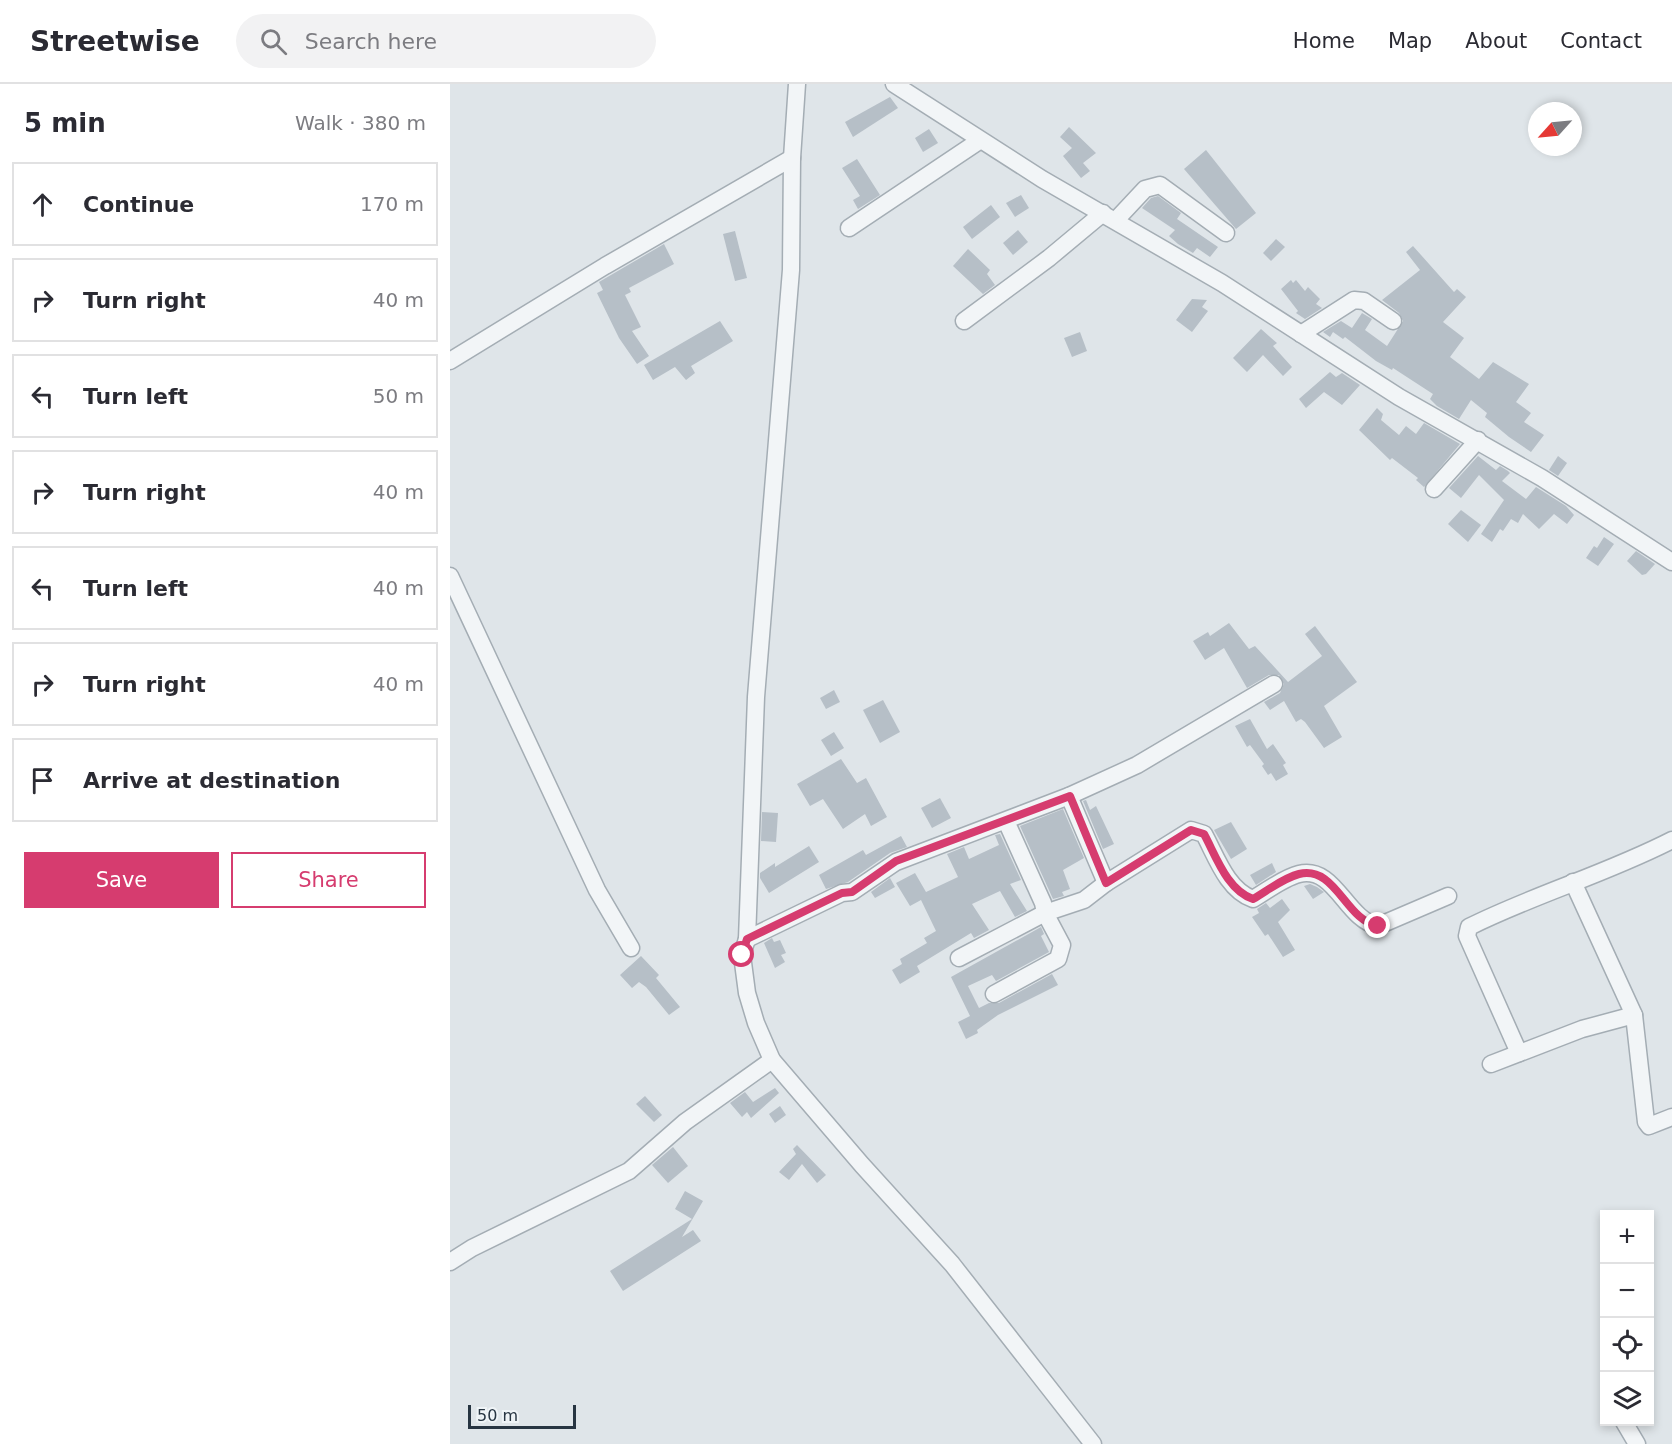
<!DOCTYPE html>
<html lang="en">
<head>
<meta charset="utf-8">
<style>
  body { margin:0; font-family:"DejaVu Sans",sans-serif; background:#f2f2f3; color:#2b2b33 }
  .controls { position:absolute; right:18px; bottom:18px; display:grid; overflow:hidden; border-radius:0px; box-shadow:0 3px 9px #0003 }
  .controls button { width:54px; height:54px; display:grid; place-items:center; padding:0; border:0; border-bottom:2px solid #e1e1e2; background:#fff; color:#2b2b33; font:30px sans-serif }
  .compass { position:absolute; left:1078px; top:18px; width:54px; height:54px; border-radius:50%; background:#fff; box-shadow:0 3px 9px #0003; rotate:243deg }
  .scale { position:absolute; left:18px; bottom:15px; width:108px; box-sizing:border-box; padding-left:6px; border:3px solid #273542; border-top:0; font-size:16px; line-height:21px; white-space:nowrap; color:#273542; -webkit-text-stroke:4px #eff4f7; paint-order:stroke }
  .stop { position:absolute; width:18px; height:18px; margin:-14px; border:4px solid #d63c6f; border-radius:50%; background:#fff }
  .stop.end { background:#d63c6f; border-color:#fff; box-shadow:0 2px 6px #0008 }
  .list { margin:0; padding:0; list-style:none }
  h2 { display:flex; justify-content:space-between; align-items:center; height:78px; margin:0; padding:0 24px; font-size:26px }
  h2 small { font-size:20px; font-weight:400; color:#7c7c81 }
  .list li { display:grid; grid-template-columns:39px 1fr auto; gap:18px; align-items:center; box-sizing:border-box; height:84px; margin:0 12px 12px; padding:0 12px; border:2px solid #e1e1e2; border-radius:0px }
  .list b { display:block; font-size:22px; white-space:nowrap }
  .list em { font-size:20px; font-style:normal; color:#7c7c81 }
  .actions { display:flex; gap:12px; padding:18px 24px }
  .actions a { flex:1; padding:14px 0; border:2px solid #d63c6f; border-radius:0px; text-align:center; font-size:21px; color:#d63c6f }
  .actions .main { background:#d63c6f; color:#fff }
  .icon { flex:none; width:33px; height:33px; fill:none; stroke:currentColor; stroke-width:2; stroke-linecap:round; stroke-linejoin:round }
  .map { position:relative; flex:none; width:1222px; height:1360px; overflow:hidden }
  header { display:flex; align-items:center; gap:36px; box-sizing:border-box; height:84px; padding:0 30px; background:#fff; border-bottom:2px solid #e1e1e2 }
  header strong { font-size:28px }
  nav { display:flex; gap:33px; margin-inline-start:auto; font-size:21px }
  .search { width:420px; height:54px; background:#f2f2f3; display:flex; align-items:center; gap:15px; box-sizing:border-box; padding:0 21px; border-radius:33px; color:#7c7c81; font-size:22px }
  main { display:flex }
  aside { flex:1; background:#fff }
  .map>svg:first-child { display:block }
  .building { fill:#b6bfc7 }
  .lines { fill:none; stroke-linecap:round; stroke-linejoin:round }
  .minor-casing { stroke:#a4adb4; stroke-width:19 }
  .minor { stroke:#f2f5f7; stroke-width:16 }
  .route { stroke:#d63c6f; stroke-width:8 }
</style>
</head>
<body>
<header>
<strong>Streetwise</strong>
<div class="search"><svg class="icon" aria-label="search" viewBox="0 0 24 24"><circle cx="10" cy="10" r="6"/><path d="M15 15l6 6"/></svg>Search here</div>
<nav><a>Home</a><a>Map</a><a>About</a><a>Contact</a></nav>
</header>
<main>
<aside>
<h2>5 min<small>Walk · 380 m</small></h2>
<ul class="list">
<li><svg class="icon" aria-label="ahead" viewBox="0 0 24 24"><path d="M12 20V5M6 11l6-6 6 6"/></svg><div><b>Continue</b></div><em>170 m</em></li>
<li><svg class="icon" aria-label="right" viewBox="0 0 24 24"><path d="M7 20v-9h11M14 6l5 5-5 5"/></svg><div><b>Turn right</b></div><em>40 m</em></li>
<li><svg class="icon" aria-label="left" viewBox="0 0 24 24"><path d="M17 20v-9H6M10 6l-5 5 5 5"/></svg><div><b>Turn left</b></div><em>50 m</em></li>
<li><svg class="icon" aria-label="right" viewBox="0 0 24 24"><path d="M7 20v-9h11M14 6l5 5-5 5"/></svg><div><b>Turn right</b></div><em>40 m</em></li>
<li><svg class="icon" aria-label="left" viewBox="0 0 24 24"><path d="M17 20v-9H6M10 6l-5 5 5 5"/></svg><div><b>Turn left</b></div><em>40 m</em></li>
<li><svg class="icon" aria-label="right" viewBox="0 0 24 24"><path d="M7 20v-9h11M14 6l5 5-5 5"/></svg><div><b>Turn right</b></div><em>40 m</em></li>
<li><svg class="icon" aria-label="arrive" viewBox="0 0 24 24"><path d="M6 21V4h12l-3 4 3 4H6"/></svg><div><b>Arrive at destination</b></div></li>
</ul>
<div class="actions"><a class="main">Save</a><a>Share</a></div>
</aside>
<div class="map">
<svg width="1222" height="1360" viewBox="0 0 1222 1360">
  <rect width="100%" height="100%" fill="#dfe5e9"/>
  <g class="building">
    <path d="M440 13 448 24 403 53 395 38Z"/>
    <path d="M619 43 646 69 633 79 640 87 631 94 613 72 622 64 610 53Z"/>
    <path d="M479 45 488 59 473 68 465 54Z"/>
    <path d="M756 66 806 129 786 145 734 85Z"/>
    <path d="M407 75 430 111 408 125 403 116 410 112 392 84Z"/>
    <path d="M571 111 579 124 565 133 556 119Z"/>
    <path d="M708 112 731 129 727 135 768 163 760 173 747 164 743 169 728 160 719 152 725 146 692 124 701 114Z"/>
    <path d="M541 121 550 133 522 155 513 143Z"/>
    <path d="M568 146 578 158 563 171 553 159Z"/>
    <path d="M285 147 297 194 285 197 273 150Z"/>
    <path d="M826 155 835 163 821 177 813 169Z"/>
    <path d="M214 160 224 180 179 204 181 208 175 211 191 243 182 247 199 272 187 280 169 254 147 209 153 206 149 198Z"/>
    <path d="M963 162 1004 208 1007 205 1016 213 993 238 1014 254 1000 273 1029 295 1043 278 1079 300 1066 318 1081 329 1074 338 1094 351 1081 368 1059 353 1035 333 1037 329 1021 316 1009 335 987 322 980 315 983 310 943 284 942 286 926 277 895 253 893 255 883 248 880 253 873 248 891 237 902 244 912 229 922 235 915 246 937 262 953 237 949 229 932 216 970 186 956 168Z"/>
    <path d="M518 165 540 186 537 190 545 201 533 210 503 182Z"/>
    <path d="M841 196 843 199 846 196 855 207 858 203 870 215 866 220 872 224 855 235 846 229 848 227 831 205Z"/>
    <path d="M742 215 757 216 752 223 758 227 742 248 726 236Z"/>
    <path d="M270 237 283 257 241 282 245 289 236 296 225 283 203 296 194 281Z"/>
    <path d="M811 245 827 259 823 262 842 283 833 292 813 271 797 288 783 274Z"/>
    <path d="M630 248 637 267 622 273 614 254Z"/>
    <path d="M880 288 886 293 892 289 910 301 892 321 874 308 856 324 849 315Z"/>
    <path d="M927 324 933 330 931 336 949 351 956 342 966 350 974 339 1010 360 974 403 966 396 968 394 942 374 940 376 909 346Z"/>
    <path d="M1028 372 1046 386 1050 382 1058 387 1060 389 1052 397 1076 415 1086 403 1116 422 1124 431 1117 440 1104 430 1089 445 1073 430 1068 439 1061 435 1053 447 1050 445 1042 458 1031 450 1054 416 1029 391 1011 414 999 404Z"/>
    <path d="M1108 372 1117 379 1108 392 1099 386Z"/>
    <path d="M1011 426 1031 441 1018 458 998 440Z"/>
    <path d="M1154 453 1164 460 1148 482 1136 474 1144 462 1147 464Z"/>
    <path d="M1186 467 1205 480 1196 490 1192 491 1177 477Z"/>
    <path d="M779 539 799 565 805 562 838 598 872 572 855 550 865 542 907 598 874 622 892 653 874 664 855 638 851 635 846 638 834 617 820 626 814 618 830 609 834 600 829 591H819L797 604 774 564 755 576 743 557 758 548 760 552Z"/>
    <path d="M384 606 390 618 376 625 370 614Z"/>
    <path d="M433 616 450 648 430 659 413 626Z"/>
    <path d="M800 635 817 665 823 660 836 679 833 681 838 690 826 697 821 689 818 691 812 682 814 680 800 661 797 663 785 642Z"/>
    <path d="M384 648 394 664 381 672 371 656Z"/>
    <path d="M391 675 407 699 416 694 437 733 421 742 415 730 393 745 373 715 360 722 347 700Z"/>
    <path d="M490 714 501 734 482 744 471 724Z"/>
    <path d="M636 716 640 726 646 722 664 760 653 765 633 717Z"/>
    <path d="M613 725 634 774 613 786 620 805 612 808 614 812 603 815 570 742Z"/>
    <path d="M312 728 328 729 326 758 311 757Z"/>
    <path d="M781 738 797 765 781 775 764 746Z"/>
    <path d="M550 750 571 796 560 800 577 827 565 833 550 807 522 820 539 846 524 854 521 849 467 882 470 888 450 900 442 886 452 880 450 875 477 859 474 854 486 847 471 816 460 822 446 799 465 789 476 808 508 793 497 770 514 763 519 775 549 761 545 751Z"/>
    <path d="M451 752 457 763 440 769 398 798 376 805 369 791 413 766 416 771Z"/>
    <path d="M359 762 369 778 319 809 310 794V789L325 779V783Z"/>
    <path d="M822 779 826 788 806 801 800 791Z"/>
    <path d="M440 794 445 803 425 814 421 808Z"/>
    <path d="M860 800 867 803 874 808 863 815 854 802Z"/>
    <path d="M832 815 840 826 828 838 845 866 833 873 818 850 815 852 802 833 809 829 807 825 816 819 820 824Z"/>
    <path d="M591 843 594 850 591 852 599 868 546 897 542 891 518 902 529 924 539 919H549L602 890 608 901 548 931 527 946 528 949 516 955 508 938 520 932 501 893Z"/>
    <path d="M322 854 324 858 330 856 336 869 331 871 335 878 325 884 314 859Z"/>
    <path d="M191 872 209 891 206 894 230 923 219 931 196 903 189 898 182 904 170 891Z"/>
    <path d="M325 1004 329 1009 301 1034 297 1028 292 1033 280 1019 295 1008 303 1018Z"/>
    <path d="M195 1012 212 1031 204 1038 186 1020Z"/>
    <path d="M330 1022 336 1031 325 1039 319 1030Z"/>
    <path d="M347 1061 376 1091 367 1099 352 1080 339 1096 329 1088 346 1070 343 1065Z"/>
    <path d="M223 1063 238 1082 218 1099 202 1081Z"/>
    <path d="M235 1107 253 1117 232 1153 243 1146 251 1157 173 1207 160 1187 242 1135 225 1125Z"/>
  </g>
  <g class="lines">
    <g class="minor-casing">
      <g id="minor">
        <path d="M347 0 342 74 341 186 306 613 297 855 292 871 297 909 306 939 322 976 412 1081 502 1180 643 1360"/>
        <path d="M444 0 592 95 772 199 949 313 1092 394 1222 478"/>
        <path d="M666 136 695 105 710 101 776 149"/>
        <path d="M399 144 529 57"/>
        <path d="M514 237 599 174 653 129"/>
        <path d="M851 250 904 216 914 217 943 237"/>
        <path d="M0 277 155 182 342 74"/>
        <path d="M984 405 1028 356"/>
        <path d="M0 492 147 806 181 864"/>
        <path d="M619 712 656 799"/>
        <path d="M556 737 593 819 595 829 634 816 656 799 741 746 754 750C766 772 777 806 803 815 817 807 833 794 849 790 885 781 896 836 928 842L998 812"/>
        <path d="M1123 798 1184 931 1196 1038 1199 1042 1222 1033"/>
        <path d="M297 855 392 809 402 808 446 778 619 712 687 681 824 600"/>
        <path d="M509 874 595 829 612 861 608 875 544 910"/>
        <path d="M1069 969 1017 852 1019 843C1085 810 1156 790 1222 756"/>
        <path d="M1041 980 1132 945 1184 931"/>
        <path d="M0 1178 22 1164 179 1087 235 1038 322 976"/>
        <path d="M1174 1338 1187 1360"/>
      </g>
    </g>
    <use href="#minor" class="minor"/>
  </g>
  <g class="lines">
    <path class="route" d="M292 871 297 855 392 809 402 808 446 777 620 712 656 799 741 746 754 750C766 772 777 806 803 815 817 807 833 794 849 790 886 781 895 836 928 842"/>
  </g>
</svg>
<div class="controls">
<button>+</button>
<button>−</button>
<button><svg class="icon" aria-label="locate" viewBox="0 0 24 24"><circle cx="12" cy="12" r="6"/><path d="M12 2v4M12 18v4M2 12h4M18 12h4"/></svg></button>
<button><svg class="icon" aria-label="layers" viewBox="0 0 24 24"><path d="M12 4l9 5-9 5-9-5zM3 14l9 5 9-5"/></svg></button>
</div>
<svg class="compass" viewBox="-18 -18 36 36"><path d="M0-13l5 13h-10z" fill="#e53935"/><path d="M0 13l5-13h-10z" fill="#7c7c81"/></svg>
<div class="scale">50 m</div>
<div class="stop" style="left:292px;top:871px"></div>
<div class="stop end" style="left:928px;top:842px"></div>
</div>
</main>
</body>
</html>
